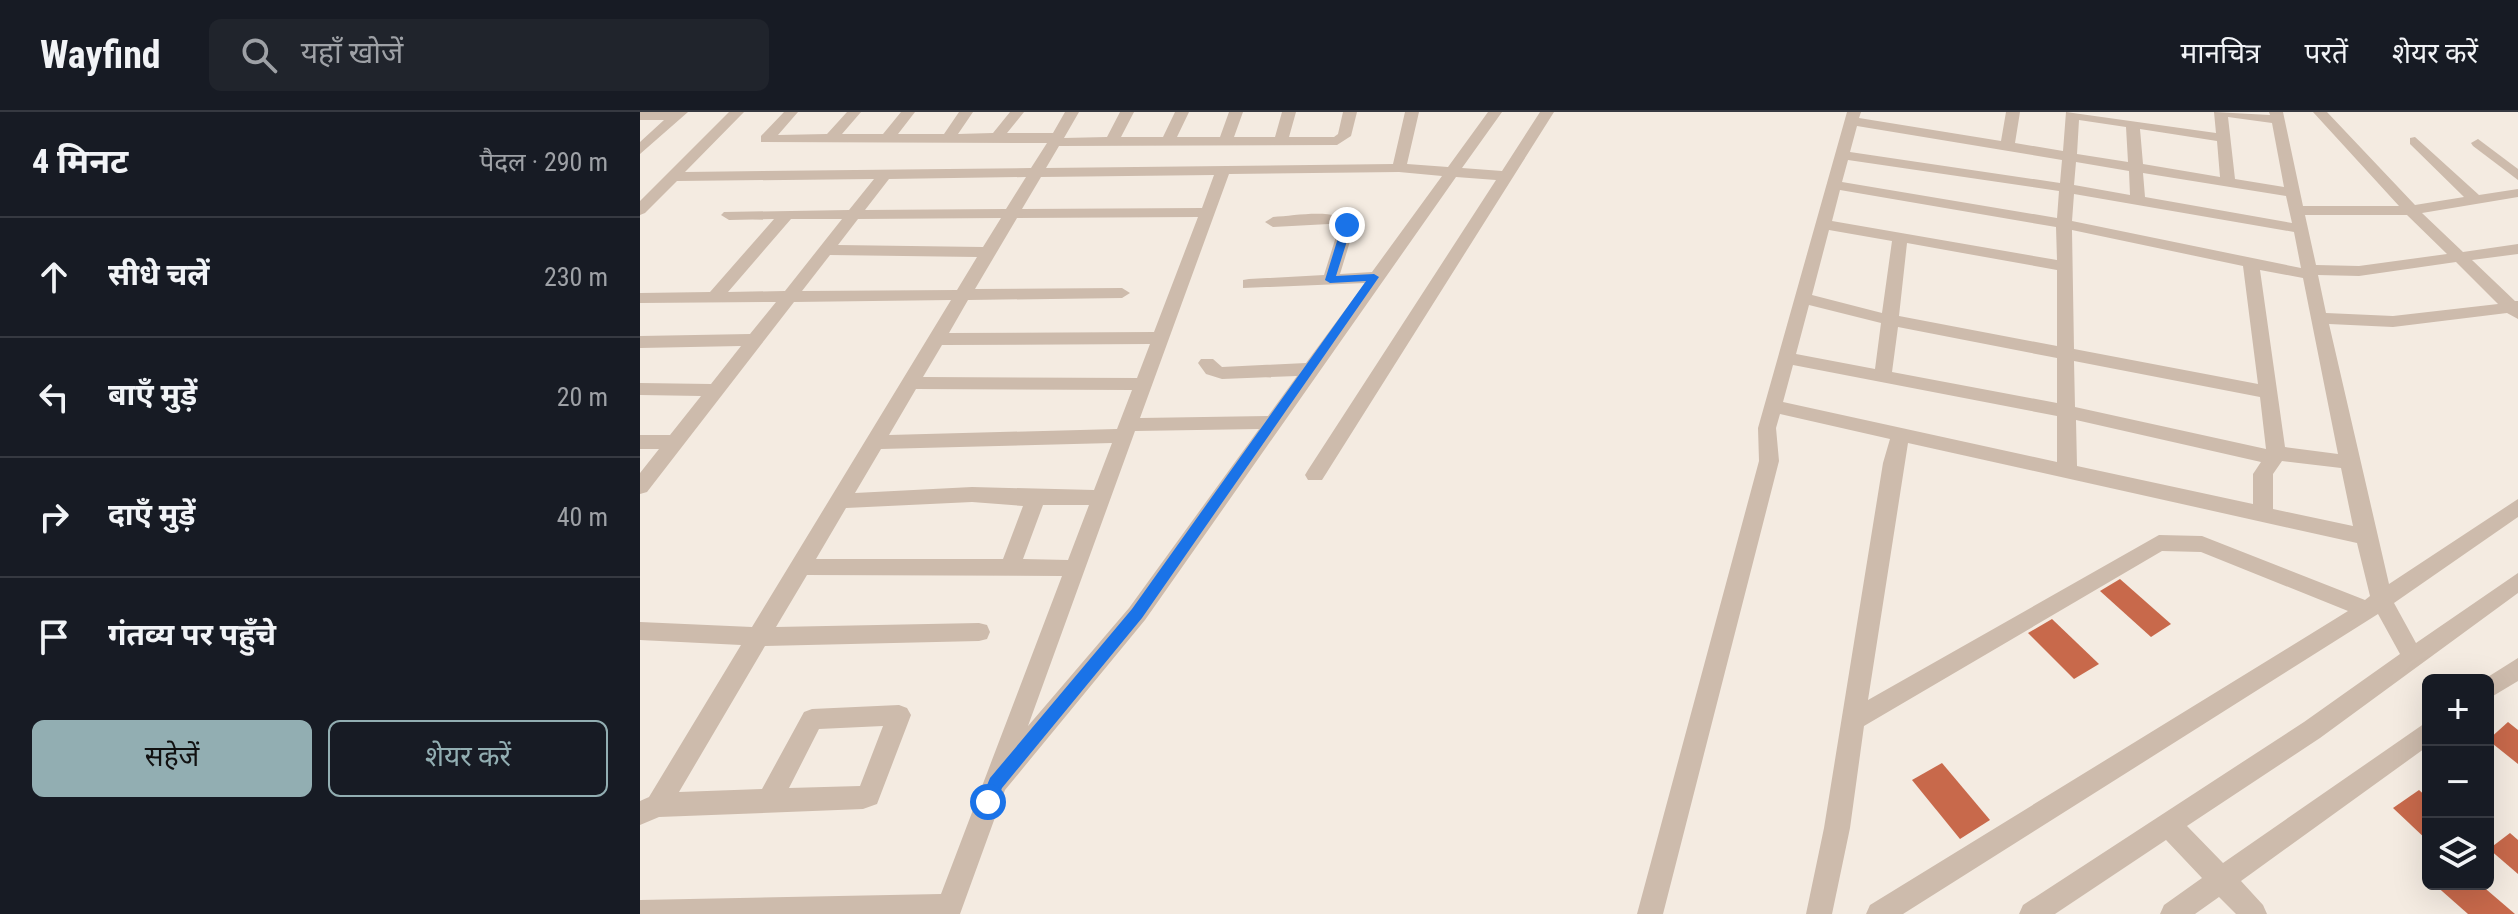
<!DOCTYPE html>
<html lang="hi">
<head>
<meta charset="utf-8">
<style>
  body { margin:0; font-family:"Roboto Condensed","Noto Sans Devanagari",sans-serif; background:#20242c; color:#f1f3f6 }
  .controls { position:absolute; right:24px; bottom:24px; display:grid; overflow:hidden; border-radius:12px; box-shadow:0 8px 32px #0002 }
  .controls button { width:72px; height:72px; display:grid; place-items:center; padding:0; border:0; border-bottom:2px solid #363941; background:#171b24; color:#f1f3f6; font:40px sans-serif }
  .stop { position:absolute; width:24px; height:24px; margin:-18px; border:6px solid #1a73e8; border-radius:50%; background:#fff }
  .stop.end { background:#1a73e8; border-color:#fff; box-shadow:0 2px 8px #0008 }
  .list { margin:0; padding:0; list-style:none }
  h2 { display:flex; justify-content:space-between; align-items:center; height:104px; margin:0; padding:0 32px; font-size:34px }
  h2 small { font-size:26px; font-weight:400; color:#9ea1a6 }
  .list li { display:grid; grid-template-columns:52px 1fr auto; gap:24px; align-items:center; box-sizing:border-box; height:120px; padding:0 32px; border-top:2px solid #363941 }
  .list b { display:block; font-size:30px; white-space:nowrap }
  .list em { font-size:26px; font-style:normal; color:#9ea1a6 }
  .actions { display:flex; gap:16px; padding:24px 32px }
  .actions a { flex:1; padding:18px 0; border:2px solid #92aeb2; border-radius:12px; text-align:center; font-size:28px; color:#92aeb2 }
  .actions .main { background:#92aeb2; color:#111 }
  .icon { flex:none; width:44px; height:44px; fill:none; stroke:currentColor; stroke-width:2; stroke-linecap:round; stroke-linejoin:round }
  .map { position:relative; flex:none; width:1878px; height:802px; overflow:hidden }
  header { display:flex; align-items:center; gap:48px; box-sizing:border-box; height:112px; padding:0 40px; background:#171b24; border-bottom:2px solid #363941 }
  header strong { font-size:38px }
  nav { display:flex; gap:44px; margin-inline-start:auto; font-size:28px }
  .search { width:560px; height:72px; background:#20242c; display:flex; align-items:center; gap:20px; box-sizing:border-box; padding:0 28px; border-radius:12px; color:#9ea1a6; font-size:30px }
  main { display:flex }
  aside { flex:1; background:#171b24 }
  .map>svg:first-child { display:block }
  .building { fill:#c8694b }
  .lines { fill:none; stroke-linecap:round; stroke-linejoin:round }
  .minor { fill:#cdbbac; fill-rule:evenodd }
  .route { fill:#1a73e8 }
</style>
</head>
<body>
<header>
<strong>Wayfind</strong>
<div class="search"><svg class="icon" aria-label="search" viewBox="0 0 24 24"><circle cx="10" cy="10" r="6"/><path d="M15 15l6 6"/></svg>यहाँ खोजें</div>
<nav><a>मानचित्र</a><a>परतें</a><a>शेयर करें</a></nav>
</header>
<main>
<aside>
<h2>4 मिनट<small>पैदल · 290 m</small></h2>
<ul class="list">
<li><svg class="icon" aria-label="ahead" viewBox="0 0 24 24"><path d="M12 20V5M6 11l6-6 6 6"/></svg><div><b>सीधे चलें</b></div><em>230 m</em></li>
<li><svg class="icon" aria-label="left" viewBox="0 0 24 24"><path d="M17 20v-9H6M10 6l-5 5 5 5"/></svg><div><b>बाएँ मुड़ें</b></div><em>20 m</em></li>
<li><svg class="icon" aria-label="right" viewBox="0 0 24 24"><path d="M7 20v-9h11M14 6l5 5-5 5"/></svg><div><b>दाएँ मुड़ें</b></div><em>40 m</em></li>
<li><svg class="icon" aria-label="arrive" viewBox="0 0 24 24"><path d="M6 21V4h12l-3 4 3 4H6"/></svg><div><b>गंतव्य पर पहुँचे</b></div></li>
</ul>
<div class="actions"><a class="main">सहेजें</a><a>शेयर करें</a></div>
</aside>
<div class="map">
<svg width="1878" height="802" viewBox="0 0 1878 802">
  <rect width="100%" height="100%" fill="#f4ebe1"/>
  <g class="building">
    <path d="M1480 467 1531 512 1511 525 1460 479Z"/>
    <path d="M1412 507 1459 552 1434 567 1388 521Z"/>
    <path d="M1868 610 1878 618V652L1848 628Z"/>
    <path d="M1302 651 1350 708 1320 727 1272 668Z"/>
    <path d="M1779 678 1788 686V729L1753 696Z"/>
    <path d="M1870 721 1878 728V762L1849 737Z"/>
    <path d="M1794 772H1840L1875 802H1828Z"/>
  </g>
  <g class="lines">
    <g class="minor">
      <path d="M0 0H48L0 42V30L24 8H0Z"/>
      <path d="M89 0H104L45 60 391 56 407 31 121 30V24L144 0H158L138 23 187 22 207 0H221L202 22H243L261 0H275L258 22H304L319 0H333L318 22 353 21 370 0H384L367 21H413L425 0H439L424 26 467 25 480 0H494L481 25H523L535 0H549L537 25H580L589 0H603L594 25H635L642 0H656L649 25H694L698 22 703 0H717L711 24 697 33 419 34 406 56 753 52 765 0H779L767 52 808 55 848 0H862L822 56 862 59 900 0H914L682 368H668L665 363 668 358 856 68 816 65 505 508 365 678 320 802H0V788L301 782 422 464 167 463 136 515 339 511 347 513 350 520 347 527 339 529 125 534 39 680 122 677 164 600 172 597 259 593 267 596 271 603 237 692 223 697 19 705 0 713V689L9 685 101 533 0 528V510L112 515 311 188 154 190 7 380 0 382V361L19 337H0V323H30L61 284 0 283V271L71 272 101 234 0 236V224L110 222 136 190 0 191V181L70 180 134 107 89 108 81 103 84 100 209 98 234 67 37 69 5 101 0 103V89ZM759 60 802 64 732 160 700 162 715 113C695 95 658 104 633 105L625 110 633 115 689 112 699 115 684 163 609 167 603 168V176L725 171 666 251 582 255 573 247H561L558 251 566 262 582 267 657 264 628 304 500 306 589 62ZM574 63 562 96 382 97 401 65ZM386 65 366 97 225 98 249 67ZM558 105 514 220 309 221 328 188 482 186 490 181 482 176 335 177 377 106ZM361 106 343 135 198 133 218 107ZM151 107H202L145 179 88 180ZM190 143 337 145 317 178 162 179ZM510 232 497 266 283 265 302 233ZM276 277 492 278 477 317 249 323ZM619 317 489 496 388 614 495 319ZM472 331 454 378 332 375 215 381 241 337ZM332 390 383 394 363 447H176L206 396ZM403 393H449L428 448 383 447ZM243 614 220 674 149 676 179 617Z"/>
      <path d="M1207 0H1221L1219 6 1361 29 1366 0H1380L1375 31 1423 39 1426 0 1576 21 1574 0 1630 3 1629 0H1643L1663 94H1759L1673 0H1687L1775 93 1824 85 1770 32V26L1775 25 1839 83 1878 77V85L1782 101 1823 140 1878 132V142L1832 148 1875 189H1878V207L1867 201 1753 215 1689 212 1749 472 1878 387V405L1754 491 1776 531 1878 461V481L1680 626 1547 714 1583 751 1788 609V634L1601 769 1623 793 1627 802H1596L1579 785 1555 802H1520L1524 793 1562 766 1526 728 1415 802H1379L1383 793 1664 610 1760 542 1738 502 1263 802H1226L1230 793 1708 499 1561 440 1522 439 1224 614 1210 716 1192 802H1166L1184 716 1243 351 1250 327 1140 302 1136 316 1139 349 1023 802H997L1119 349 1118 316ZM1588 5 1632 11 1644 75 1595 67ZM1439 8 1486 15 1488 50 1437 42ZM1217 14 1422 48 1420 71 1210 40ZM1500 17 1577 29 1580 65 1503 52ZM1208 48 1419 79 1417 106 1202 70ZM1436 50 1489 59 1490 83 1434 73ZM1503 61 1646 84 1652 111 1505 85ZM1200 78 1416 115 1417 148 1192 109ZM1434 82 1654 120 1661 156 1432 109ZM1665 103H1767L1807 142 1719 154 1676 153ZM1189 118 1252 129 1242 201 1172 183ZM1432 118 1603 154 1618 272 1434 237ZM1267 131 1417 158V234L1259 204ZM1816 150 1858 192 1753 204 1686 201 1678 163 1719 164ZM1620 158 1663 166 1698 342 1645 335ZM1169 193 1241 211 1235 257 1156 242ZM1258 215 1417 246V291L1252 260ZM1434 249 1620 285 1626 337 1435 295ZM1153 253 1417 304V350L1143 290ZM1436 308 1621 350 1613 362V392L1437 354ZM1268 331 1717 431 1730 484 1725 488 1562 424 1519 423 1228 588ZM1642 349 1701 356 1713 414 1633 397V362Z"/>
      <path d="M1838 27 1878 57V68L1833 34 1831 31Z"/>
      <path d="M1878 546V569L1848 587V568H1843Z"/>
    </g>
  </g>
  <path class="route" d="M707 110 712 113 696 164 734 162 739 165 502 506 362 676 354 696H343L340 690 350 666 492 497 726 169 690 171 685 168 702 113Z"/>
</svg>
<div class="controls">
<button>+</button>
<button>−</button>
<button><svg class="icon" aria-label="layers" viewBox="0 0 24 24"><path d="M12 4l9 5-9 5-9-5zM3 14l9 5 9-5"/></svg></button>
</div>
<div class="stop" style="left:348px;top:690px"></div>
<div class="stop end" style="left:707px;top:113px"></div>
</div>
</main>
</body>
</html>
